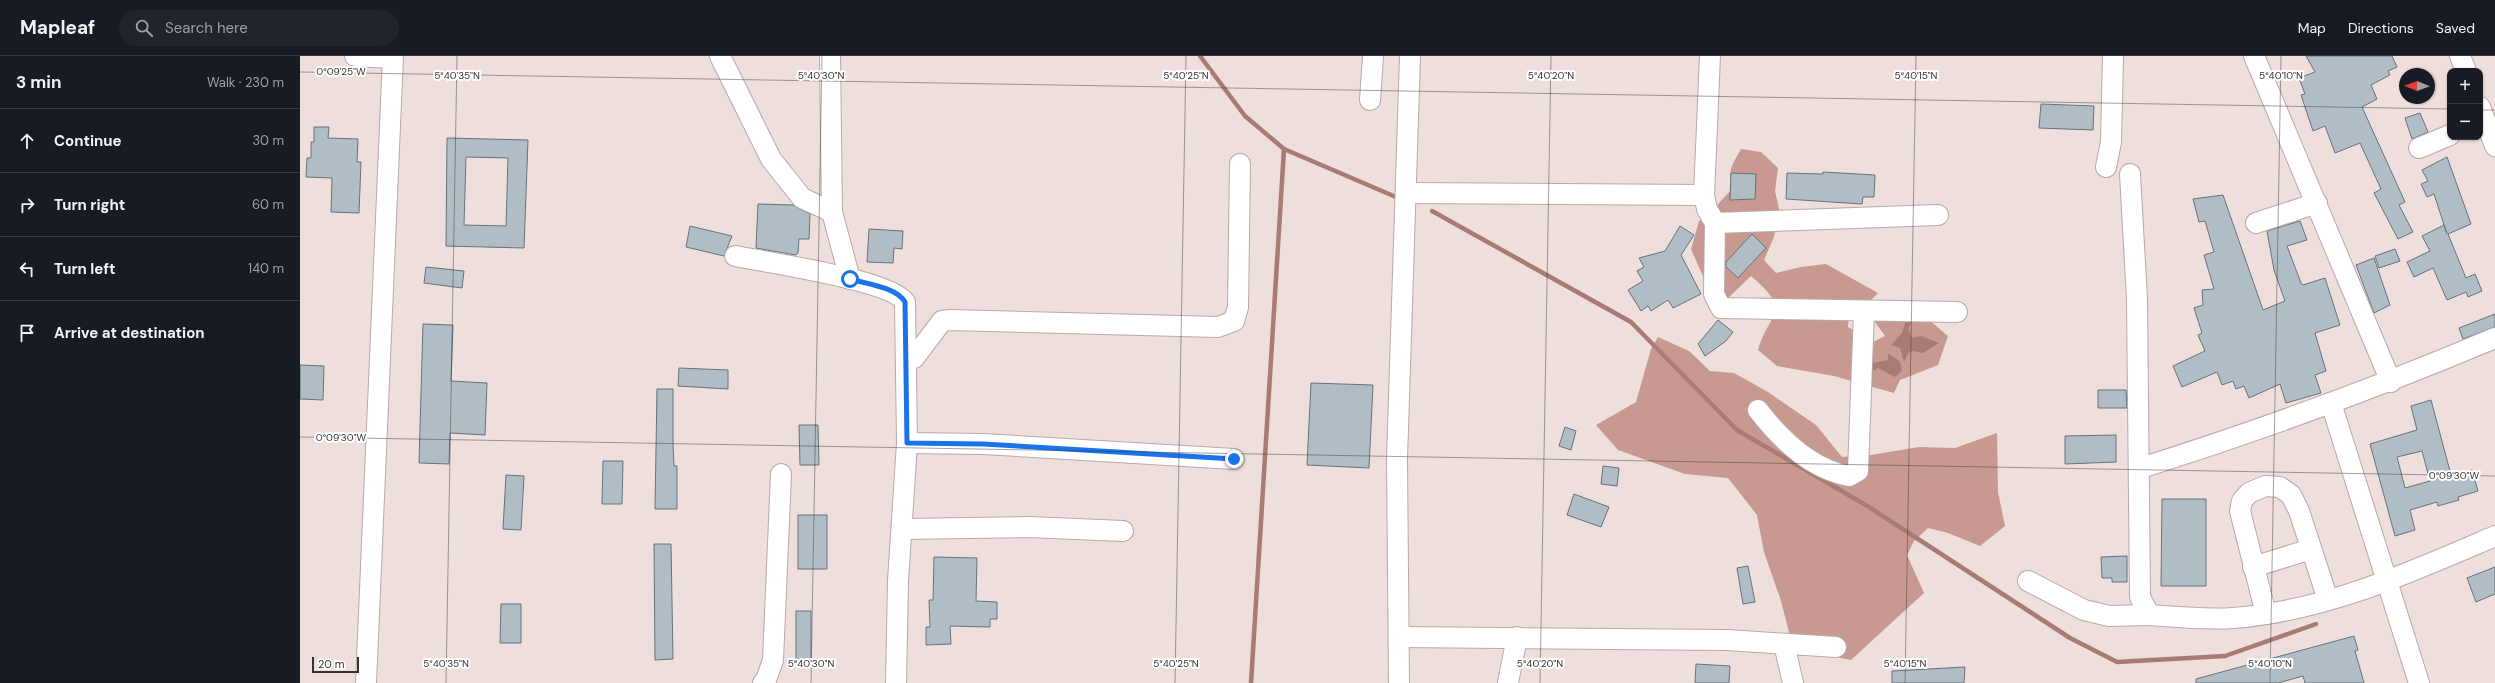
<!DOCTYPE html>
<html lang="en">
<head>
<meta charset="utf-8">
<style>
  body { margin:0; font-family:"DM Sans",sans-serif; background:#20242c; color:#f1f3f6 }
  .controls { position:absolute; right:12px; top:12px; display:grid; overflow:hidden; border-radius:8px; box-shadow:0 1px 3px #0004 }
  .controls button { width:36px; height:36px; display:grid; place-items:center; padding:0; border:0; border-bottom:1px solid #363941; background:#171b24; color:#f1f3f6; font:20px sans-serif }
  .compass { position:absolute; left:2099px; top:12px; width:36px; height:36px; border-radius:50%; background:#171b24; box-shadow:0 1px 3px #0004; rotate:271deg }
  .scale { position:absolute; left:12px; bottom:10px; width:47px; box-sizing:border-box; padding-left:4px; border:2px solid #383231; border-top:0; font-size:11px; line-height:14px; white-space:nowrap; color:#383231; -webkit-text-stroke:3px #fff; paint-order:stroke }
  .stop { position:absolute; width:12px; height:12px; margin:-9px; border:3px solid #1a73e8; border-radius:50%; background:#fff }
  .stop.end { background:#1a73e8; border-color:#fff; box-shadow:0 1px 4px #0008 }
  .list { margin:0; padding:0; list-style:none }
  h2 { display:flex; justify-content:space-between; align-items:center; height:52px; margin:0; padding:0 16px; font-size:17px }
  h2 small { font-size:13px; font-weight:400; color:#9ea1a6 }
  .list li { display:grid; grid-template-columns:26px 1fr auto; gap:12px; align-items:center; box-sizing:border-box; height:64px; padding:0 16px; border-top:1px solid #363941 }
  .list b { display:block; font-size:15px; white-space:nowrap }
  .list em { font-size:13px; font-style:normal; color:#9ea1a6 }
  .icon { flex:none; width:22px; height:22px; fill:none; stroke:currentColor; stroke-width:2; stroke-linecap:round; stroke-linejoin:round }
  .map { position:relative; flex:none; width:2195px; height:627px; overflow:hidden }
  header { display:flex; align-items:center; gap:24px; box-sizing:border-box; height:56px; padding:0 20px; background:#171b24; border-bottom:1px solid #363941 }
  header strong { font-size:19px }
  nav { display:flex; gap:22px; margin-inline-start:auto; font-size:14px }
  .search { width:280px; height:36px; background:#20242c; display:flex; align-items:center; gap:10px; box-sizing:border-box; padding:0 14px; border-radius:22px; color:#9ea1a6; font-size:15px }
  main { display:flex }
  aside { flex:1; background:#171b24 }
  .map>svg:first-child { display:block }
  .forest { fill:#c89991 }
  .water { fill:#a87c74 }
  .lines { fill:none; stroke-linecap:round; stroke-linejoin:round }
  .stream { stroke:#a87c74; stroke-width:4.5 }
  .building { fill:#b1bdc5; stroke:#677279; fill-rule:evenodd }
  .minor-casing { stroke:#b8a9a7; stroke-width:22 }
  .minor { stroke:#fff; stroke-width:20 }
  .route { stroke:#1a73e8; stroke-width:5 }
  .ticks { fill:none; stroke:#383231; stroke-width:1; stroke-opacity:0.45 }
  .ticks-label { font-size:10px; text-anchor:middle; fill:#383231; stroke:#fff; stroke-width:4; stroke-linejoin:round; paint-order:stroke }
</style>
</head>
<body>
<header>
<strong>Mapleaf</strong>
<div class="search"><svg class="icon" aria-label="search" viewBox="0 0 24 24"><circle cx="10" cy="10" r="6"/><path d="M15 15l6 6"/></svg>Search here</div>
<nav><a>Map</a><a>Directions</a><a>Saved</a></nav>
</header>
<main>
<aside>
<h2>3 min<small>Walk · 230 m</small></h2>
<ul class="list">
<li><svg class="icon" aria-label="ahead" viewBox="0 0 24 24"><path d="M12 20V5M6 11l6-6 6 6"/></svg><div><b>Continue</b></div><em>30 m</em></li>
<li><svg class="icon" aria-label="right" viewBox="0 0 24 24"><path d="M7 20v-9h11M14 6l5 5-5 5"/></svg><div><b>Turn right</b></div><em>60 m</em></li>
<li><svg class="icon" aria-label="left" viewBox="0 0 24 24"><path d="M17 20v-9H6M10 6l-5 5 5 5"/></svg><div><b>Turn left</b></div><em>140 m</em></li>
<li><svg class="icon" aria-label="arrive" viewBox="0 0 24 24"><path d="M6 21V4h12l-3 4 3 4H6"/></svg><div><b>Arrive at destination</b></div></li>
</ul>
</aside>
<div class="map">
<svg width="2195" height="627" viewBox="0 0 2195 627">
  <rect width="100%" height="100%" fill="#eededc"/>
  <g class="forest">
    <path d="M1441 93 1461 96 1478 112 1475 135 1480 157 1474 181 1464 204 1476 217 1501 211 1526 208 1578 237 1568 247 1549 257 1548 271 1573 286 1585 280 1570 259 1628 263 1648 280 1638 309 1600 324 1594 337 1534 320 1477 310 1458 294C1469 255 1494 257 1451 220L1426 244 1405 225 1391 193 1399 165 1413 161 1419 147 1433 132C1426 117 1433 107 1441 93Z"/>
    <path d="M1358 281 1389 295 1410 315 1434 317 1468 336 1516 369 1542 401 1571 399 1619 391 1655 392 1697 377 1698 436 1705 470 1680 490 1648 477 1628 472 1614 485 1607 499 1624 537 1551 604 1493 592 1481 545 1464 496 1457 459 1428 422 1385 418 1318 394 1296 369 1336 346 1351 293Z"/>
  </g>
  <g class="water">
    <path d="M1607 261 1612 265 1608 273 1612 282 1621 280 1639 287 1623 297 1613 295 1609 296 1604 306 1600 292 1591 289 1602 277Z"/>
    <path d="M1588 297C1596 304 1601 302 1602 315L1595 321 1578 312 1573 315 1570 311 1573 307 1588 304Z"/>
  </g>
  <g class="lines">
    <g class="stream">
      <path d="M900 0 945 60 984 93 1096 141"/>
      <path d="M1132 155 1331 266 1437 374 1569 451 1770 582 1817 606 1925 600 2016 568"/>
      <path d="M951 627 984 93"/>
    </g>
  </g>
  <g class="building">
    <path d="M2006 0H2092L2097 11 2088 15 2090 19 2071 29 2077 43 2062 51 2105 146 2099 149 2113 176 2098 183 2074 137 2081 133 2060 87 2035 97 2025 70 2013 75 2001 39 2005 38 1999 22 2015 16Z"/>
    <path d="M1741 48 1794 50 1793 74 1739 72Z"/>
    <path d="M2120 57 2128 76 2112 83 2105 62Z"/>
    <path d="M14 71H29L28 82 58 83 57 106H61L59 157 31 156 32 122 6 121 7 102H11V86H14Z"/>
    <path d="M147 82 228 84 224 192 146 190ZM166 101 208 102 206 170 164 169Z"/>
    <path d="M2147 101 2171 168 2148 178 2166 222 2175 218 2182 235 2168 241 2166 236 2147 244 2133 212 2114 221 2107 206 2130 195 2122 180 2144 169 2147 178 2134 138 2127 141 2121 128 2128 125 2122 114Z"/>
    <path d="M1523 116 1575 119 1574 141H1563L1562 148 1486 143 1487 117 1523 118Z"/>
    <path d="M1431 117 1456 118 1455 143 1430 144Z"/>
    <path d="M1923 139 1963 254 1985 245 1974 214 1967 175 2000 165 2007 184 1987 190 2001 227 2003 229 2025 222 2040 269 2015 277 2026 315 2015 319 2021 337 1986 347 1980 328 1949 342 1944 330 1936 333 1933 325 1922 329 1917 316 1882 331 1873 310 1905 295 1898 279 1902 277 1894 252 1903 249 1902 234 1914 233 1904 199 1914 196 1905 165 1899 166 1893 143Z"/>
    <path d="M458 148 493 149 510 158 509 183H499L498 197 496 199 456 192Z"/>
    <path d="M390 170 432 180 424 200 386 191Z"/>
    <path d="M1380 170 1394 179 1381 199 1401 238 1373 252 1368 244 1351 255 1348 250 1341 255 1328 234 1343 225 1337 215 1344 211 1339 202 1365 195Z"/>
    <path d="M569 173 603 175 602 193 594 192 593 207 567 206Z"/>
    <path d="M1452 178 1466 192 1438 222 1426 211V206Z"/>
    <path d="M2095 193 2100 205 2079 212 2075 200Z"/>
    <path d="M2074 202 2090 249 2074 257 2056 209Z"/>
    <path d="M126 211 164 215 162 232 124 227Z"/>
    <path d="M2195 258V271L2163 283 2159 272Z"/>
    <path d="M1418 264 1433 276 1426 285 1405 300 1398 288Z"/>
    <path d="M123 268 153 269 151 325 187 327 185 379 150 377 149 408 119 407Z"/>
    <path d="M0 309 24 310 23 344 0 343Z"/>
    <path d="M379 312 428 314V333L378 330Z"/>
    <path d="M1011 327 1073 329 1069 412 1007 409Z"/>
    <path d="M357 333H373V388L374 410H377V453H355Z"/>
    <path d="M1798 334H1826L1827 352H1798Z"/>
    <path d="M2131 344 2151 419 2172 414 2178 435 2158 441 2159 444 2138 450 2137 446 2110 454 2115 474 2095 480 2070 388 2117 374 2111 350ZM2122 395 2130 425 2105 432 2097 401Z"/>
    <path d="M499 369H518L519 409H500Z"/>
    <path d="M1265 371 1276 375 1271 394 1259 390Z"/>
    <path d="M1816 379V406L1765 408V380Z"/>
    <path d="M303 405H323L322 448H302Z"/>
    <path d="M1303 410 1319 412 1317 430 1301 428Z"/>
    <path d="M206 419 224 420 221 474 203 473Z"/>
    <path d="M1274 438 1309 451 1301 471 1267 459Z"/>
    <path d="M1862 443H1906V530H1861Z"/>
    <rect x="498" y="459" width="29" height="54"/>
    <path d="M354 488H371L373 603 355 604Z"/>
    <path d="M1827 500V526H1812V522H1802L1801 501Z"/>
    <path d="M634 501 677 502 676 545 697 546V563H690V571L650 570 651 588 626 589V571H630L629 544H633Z"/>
    <path d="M1448 510 1455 546 1443 548 1437 512Z"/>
    <path d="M2195 511V538L2176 546 2167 522Z"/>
    <path d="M201 548H221V587H200Z"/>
    <rect x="496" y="555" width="15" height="51"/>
    <path d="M2054 580 2058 594 2055 595 2064 627H2005L2003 620 1978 627H1896V623Z"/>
    <path d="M1396 608 1430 610 1429 627H1395Z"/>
    <path d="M1665 611 1664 627H1592V615Z"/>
  </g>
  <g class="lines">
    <g class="minor-casing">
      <g id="minor">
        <path d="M55 0 92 2"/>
        <path d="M420 0 471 103 502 142 532 156"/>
        <path d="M530 0 532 156 550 223"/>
        <path d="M1410 0 1404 139 1407 153 1415 167 1638 159"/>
        <path d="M1954 0 2091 326"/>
        <path d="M2160 0 2166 15"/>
        <path d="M1070 44 1073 0"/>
        <path d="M2180 51 2195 90"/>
        <path d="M2119 92 2150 79"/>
        <path d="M1806 111 1811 86 1813 0"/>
        <path d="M1830 118 1837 243 1840 541 1849 559C1877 561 1905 564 1933 562 2026 555 2111 516 2195 480"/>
        <path d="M1107 137 1404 139"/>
        <path d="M1415 167 1414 238 1421 252 1657 256"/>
        <path d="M1956 167 2017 147"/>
        <path d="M435 200C465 206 591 224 605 246L607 387 598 525 596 627"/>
        <path d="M606 305 614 302 642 265 650 264 918 271 934 265 938 251 940 108"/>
        <path d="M2031 347 2119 627"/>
        <path d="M1458 354C1481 384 1511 413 1549 420L1558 415 1564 255"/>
        <path d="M607 387 683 388 934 403"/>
        <path d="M1841 412C1961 374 2079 331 2195 282"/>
        <path d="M602 473 729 471 823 475"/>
        <path d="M1953 511 2011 493"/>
        <path d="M1728 525 1784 554 1809 560 1849 559"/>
        <path d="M1966 558 1940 455 1942 445 1949 437 1965 430 1980 431 1991 439 1999 455 2028 544"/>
        <path d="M1100 581 1427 584 1536 591"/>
        <path d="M1484 588 1493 627"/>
        <path d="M66 627 93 0"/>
        <path d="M463 627 466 624 473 604 481 418"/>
        <path d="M1099 627 1097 403 1110 0"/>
        <path d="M1208 627 1217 581"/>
      </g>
    </g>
    <use href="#minor" class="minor"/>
  </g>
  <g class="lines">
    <path class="route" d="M550 223C567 228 596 231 605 246L607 387 683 388 934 403"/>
  </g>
  <path class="ticks" d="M0 16 2150 53M2180 54H2195M0 381 2195 420M146 627 157 0M511 627 522 0M875 627 886 0M1240 627 1251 0M1605 627 1616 0M1970 627 1981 0"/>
  <g class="ticks-label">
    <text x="41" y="19">0°09'25"W</text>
    <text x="157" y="23">5°40'35"N</text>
    <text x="521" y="23">5°40'30"N</text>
    <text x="886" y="23">5°40'25"N</text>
    <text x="1251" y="23">5°40'20"N</text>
    <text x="1616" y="23">5°40'15"N</text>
    <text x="1981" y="23">5°40'10"N</text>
    <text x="41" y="385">0°09'30"W</text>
    <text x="2154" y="423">0°09'30"W</text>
    <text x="146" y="611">5°40'35"N</text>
    <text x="511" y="611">5°40'30"N</text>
    <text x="876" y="611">5°40'25"N</text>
    <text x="1240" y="611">5°40'20"N</text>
    <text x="1605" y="611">5°40'15"N</text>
    <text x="1970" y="611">5°40'10"N</text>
  </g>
</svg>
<div class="controls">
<button>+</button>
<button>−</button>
</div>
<svg class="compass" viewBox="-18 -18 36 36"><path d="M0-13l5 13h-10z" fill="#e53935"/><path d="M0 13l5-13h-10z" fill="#9ea1a6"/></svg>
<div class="scale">20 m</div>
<div class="stop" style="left:550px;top:223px"></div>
<div class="stop end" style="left:934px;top:403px"></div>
</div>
</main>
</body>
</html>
